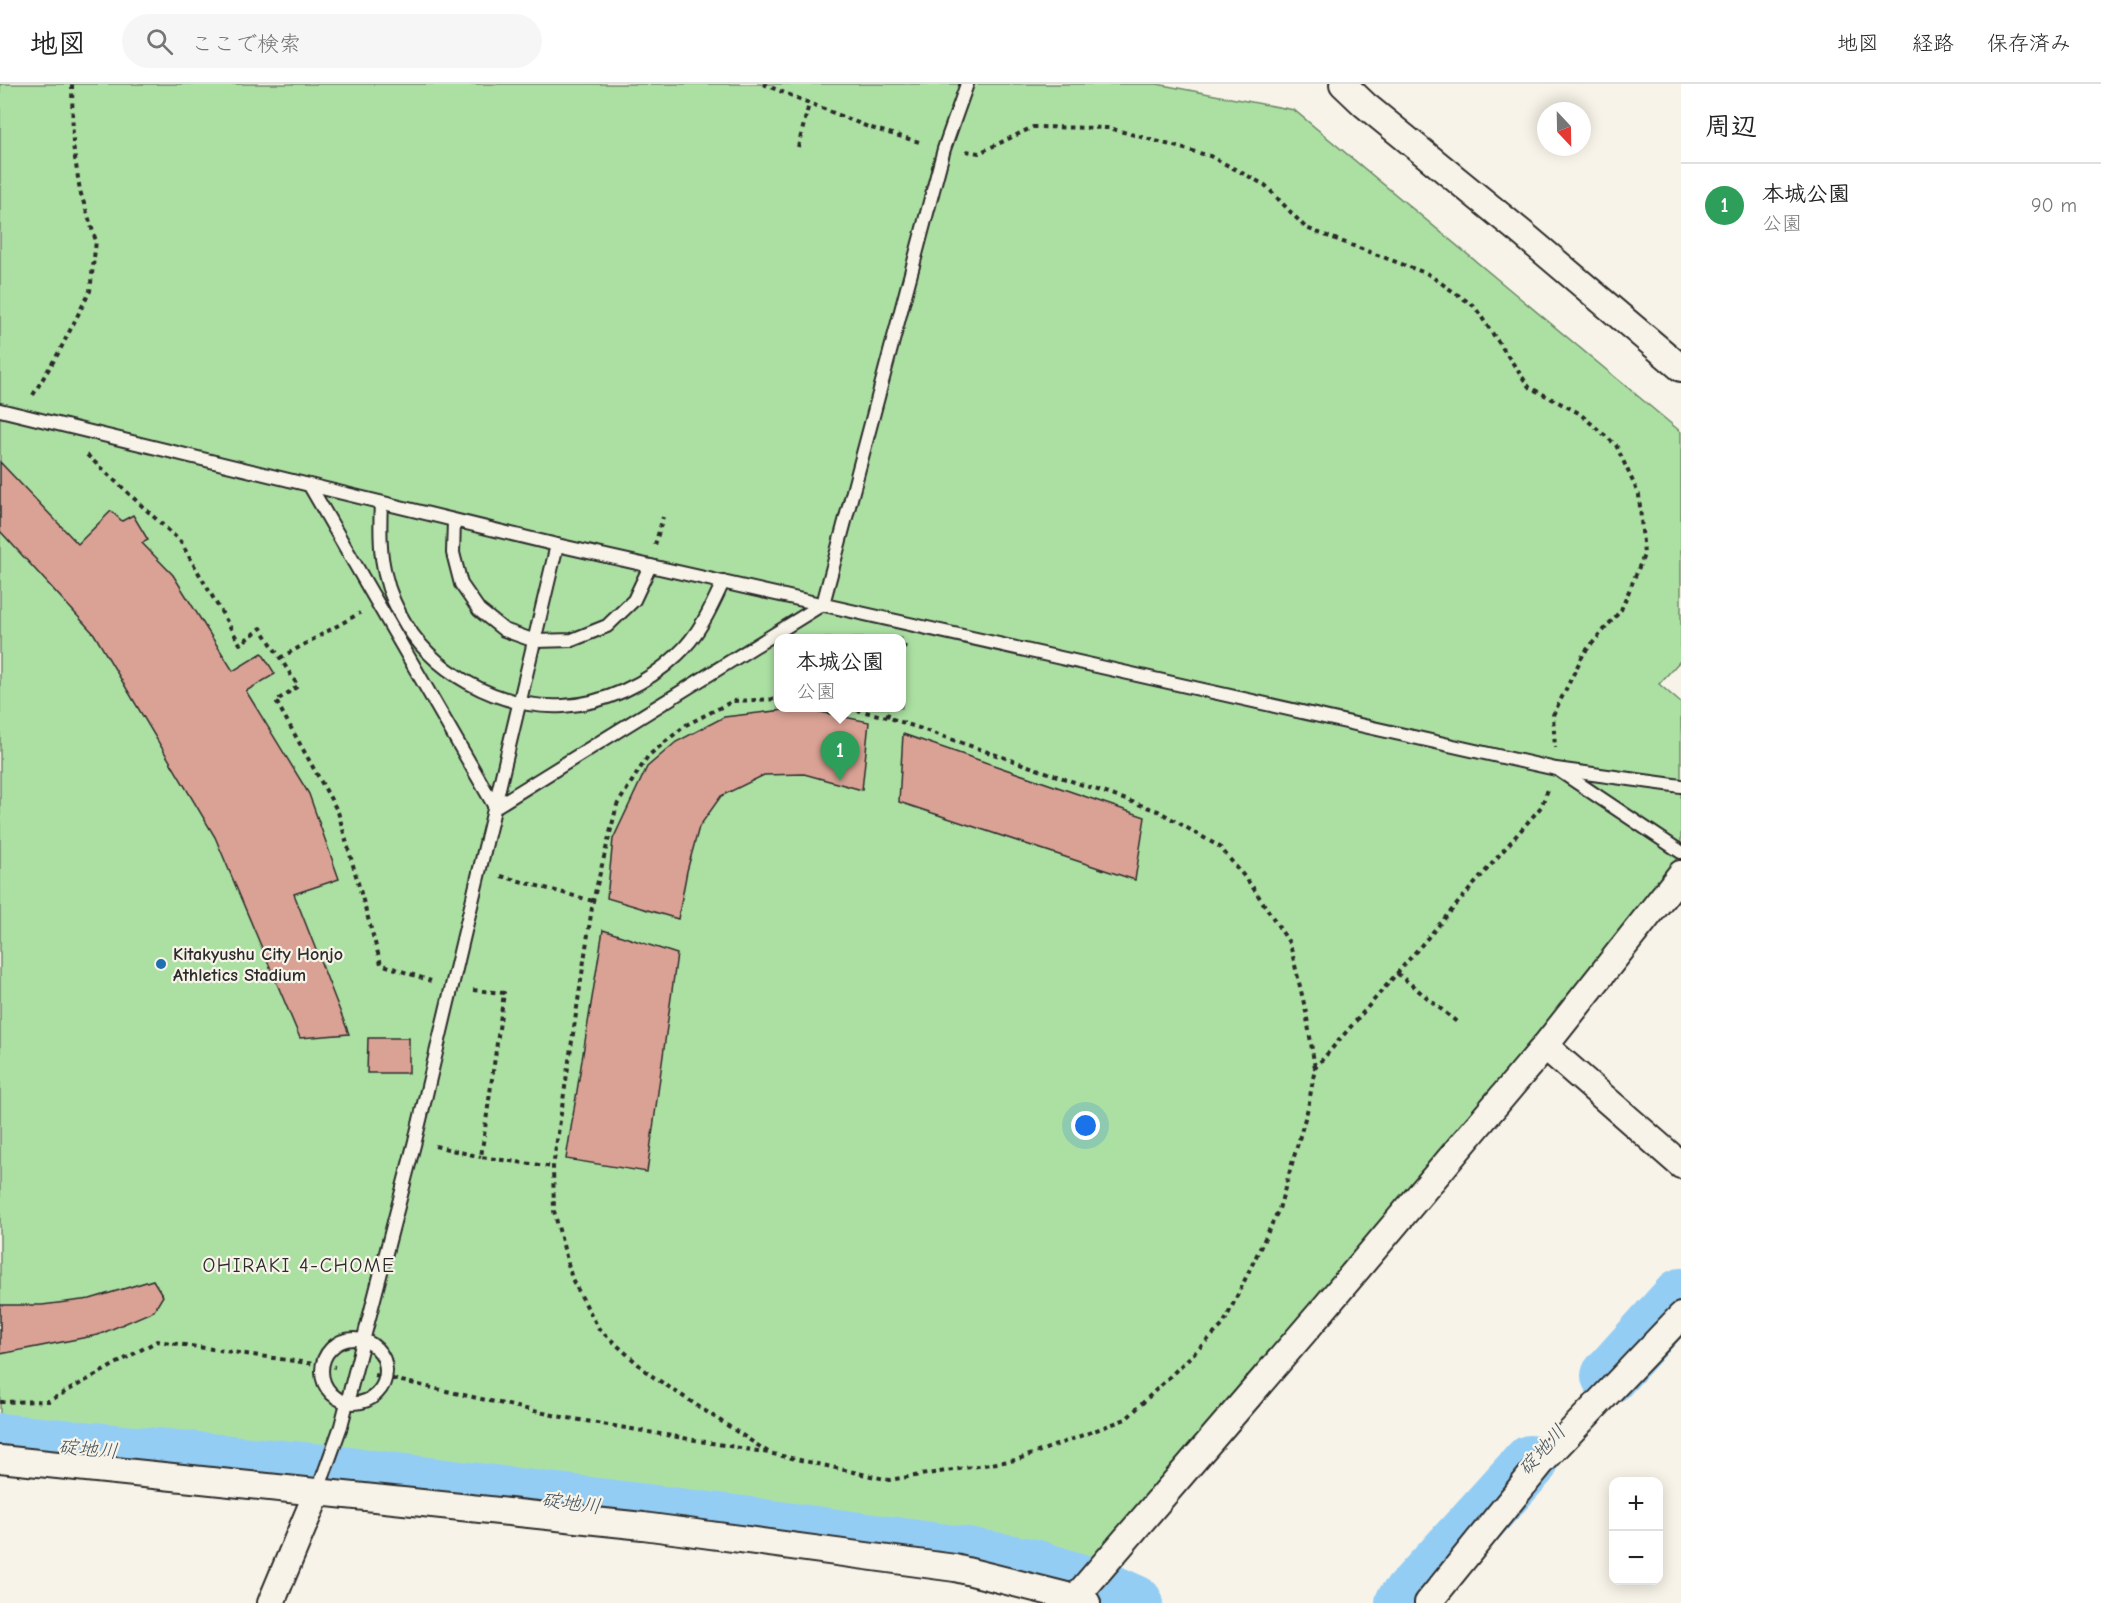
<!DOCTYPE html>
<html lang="ja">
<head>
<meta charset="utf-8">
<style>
  body { margin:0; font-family:"Comic Neue","Klee One",sans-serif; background:#f6f6f6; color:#222 }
  .controls { position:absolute; right:18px; bottom:18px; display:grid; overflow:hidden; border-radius:12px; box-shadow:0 3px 15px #0003 }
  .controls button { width:54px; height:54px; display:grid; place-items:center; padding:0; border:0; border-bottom:2px solid #e0e0e0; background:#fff; color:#222; font:30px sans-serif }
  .compass { position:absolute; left:1537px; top:18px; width:54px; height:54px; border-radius:50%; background:#fff; box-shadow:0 3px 15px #0003; rotate:158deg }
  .you { position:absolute; left:1086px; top:1042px; width:21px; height:21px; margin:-15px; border:4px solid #fff; border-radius:50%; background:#1a73e8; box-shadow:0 0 0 9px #1a73e833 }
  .badge { display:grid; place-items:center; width:39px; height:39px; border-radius:50%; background:#1f6fb2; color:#fff; font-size:20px; font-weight:700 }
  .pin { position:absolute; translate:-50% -50px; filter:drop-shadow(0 2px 3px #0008) }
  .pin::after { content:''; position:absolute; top:32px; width:21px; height:18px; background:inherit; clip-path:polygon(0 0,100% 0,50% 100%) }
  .popup { position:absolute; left:774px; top:550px; width:132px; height:78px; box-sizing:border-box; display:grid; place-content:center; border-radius:12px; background:#fff; filter:drop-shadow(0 2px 4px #0005); font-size:20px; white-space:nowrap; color:#767676 }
  .popup b { font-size:22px; color:#222 }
  .popup::after { content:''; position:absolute; left:50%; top:100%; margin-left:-12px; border:12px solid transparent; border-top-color:#fff }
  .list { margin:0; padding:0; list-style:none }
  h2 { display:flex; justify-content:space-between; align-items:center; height:78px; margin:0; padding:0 24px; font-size:26px }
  h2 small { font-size:20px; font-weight:400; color:#767676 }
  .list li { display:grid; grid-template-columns:39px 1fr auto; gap:18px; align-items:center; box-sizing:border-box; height:84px; padding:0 24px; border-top:2px solid #e0e0e0 }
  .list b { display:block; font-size:22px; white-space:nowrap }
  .list p { margin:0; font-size:20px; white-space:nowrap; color:#767676 }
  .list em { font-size:20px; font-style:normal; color:#767676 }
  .icon { flex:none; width:33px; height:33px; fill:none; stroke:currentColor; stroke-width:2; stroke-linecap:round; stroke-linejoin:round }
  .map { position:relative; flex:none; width:1681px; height:1519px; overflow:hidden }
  header { display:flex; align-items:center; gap:36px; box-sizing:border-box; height:84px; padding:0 30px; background:#fff; border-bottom:2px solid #e0e0e0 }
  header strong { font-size:28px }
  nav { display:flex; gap:33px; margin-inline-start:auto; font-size:21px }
  .search { width:420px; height:54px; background:#f6f6f6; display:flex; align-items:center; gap:15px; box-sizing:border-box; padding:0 21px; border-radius:33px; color:#767676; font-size:22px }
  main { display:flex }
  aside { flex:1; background:#fff }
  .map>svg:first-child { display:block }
  .green { fill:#ace0a3; stroke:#6c8667; stroke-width:1.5; fill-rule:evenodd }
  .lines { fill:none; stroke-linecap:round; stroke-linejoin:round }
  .river { stroke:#94cdf4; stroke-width:56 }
  .building { fill:#daa295; stroke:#2b2b2b; stroke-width:1.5 }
  .service-casing { stroke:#2b2b2b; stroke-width:16 }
  .minor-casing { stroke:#2b2b2b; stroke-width:30 }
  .path { stroke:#2b2b2b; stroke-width:4; stroke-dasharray:4.5 4.5; stroke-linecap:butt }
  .service { stroke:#f7f3e8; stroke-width:12 }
  .minor { stroke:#f7f3e8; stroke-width:26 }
  .poi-dot { fill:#1f6fb2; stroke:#f7f3e8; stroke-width:2 }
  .labels { text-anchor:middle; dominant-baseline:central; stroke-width:4.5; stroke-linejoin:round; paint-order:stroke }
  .poi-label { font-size:18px; font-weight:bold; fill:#2b2b2b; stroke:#f7f3e8; text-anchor:start }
  .neighbourhood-label { font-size:20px; letter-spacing:1.5px; fill:#2b2b2b; stroke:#f7f3e8 }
  .water-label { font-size:20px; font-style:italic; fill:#45545d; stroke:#f7f3e8 }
</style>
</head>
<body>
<header>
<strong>地図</strong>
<div class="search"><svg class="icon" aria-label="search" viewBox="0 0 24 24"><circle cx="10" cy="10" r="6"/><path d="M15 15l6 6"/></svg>ここで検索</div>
<nav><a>地図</a><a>経路</a><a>保存済み</a></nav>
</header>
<main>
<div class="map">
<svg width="1681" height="1519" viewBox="0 0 1681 1519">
  <rect width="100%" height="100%" fill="#f7f3e8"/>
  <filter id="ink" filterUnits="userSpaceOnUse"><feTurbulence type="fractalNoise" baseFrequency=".0167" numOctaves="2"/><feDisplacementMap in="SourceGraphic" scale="12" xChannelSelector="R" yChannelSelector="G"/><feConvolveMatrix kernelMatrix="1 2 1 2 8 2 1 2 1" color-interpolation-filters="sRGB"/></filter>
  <g filter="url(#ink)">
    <path class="green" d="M0 0H1157L1294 26 1681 348V576L1659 600 1681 619V776L1535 955 1084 1492 1018 1471 318 1380 0 1350ZM778 554H902V624H778Z"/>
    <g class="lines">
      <g class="river">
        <path d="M1609 1292 1681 1212"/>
        <path d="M0 1357 325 1388 743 1440 961 1470 1030 1482 1106 1506 1135 1519"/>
        <path d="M1403 1519 1530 1379"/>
      </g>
    </g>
    <g class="building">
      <path d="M0 378 78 460 111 427 122 437 133 431 148 456 142 459 173 491 233 587 262 569 275 590 246 607 309 710 339 795 294 810 349 950 300 954 215 753 94 550 0 447Z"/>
      <path d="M801 624 869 638 862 706 804 690 764 691 721 712 699 743 687 787 678 835 607 814 613 755 647 683 676 658 724 633Z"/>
      <path d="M903 650 1145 733 1135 796 899 718Z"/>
      <path d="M603 846 677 870 647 1088 566 1075Z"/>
      <path d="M368 954H409V989H367Z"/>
      <path d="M153 1196 163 1212 154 1227 98 1251 0 1270V1221H42L90 1215Z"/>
    </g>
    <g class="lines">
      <g class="service-casing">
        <g id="service">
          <path d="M0 326 557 461 1556 685 1681 702"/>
          <path d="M310 402 495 723 823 520 944 65 967 0"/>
          <path d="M381 419C379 459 380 493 400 530 430 588 498 625 563 622 604 620 647 600 677 571 699 551 711 524 723 498"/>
          <path d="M454 437 453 469 461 500 479 526 504 546 535 557 572 556 607 542 634 516 650 482"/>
          <path d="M1560 687 1681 768"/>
          <circle cx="354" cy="1287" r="32"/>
          <path d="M317 1409 341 1342 415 1057 557 461"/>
        </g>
      </g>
      <g class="minor-casing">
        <g id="minor">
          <path d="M1343 0 1365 21 1523 150 1681 284"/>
          <path d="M1545 962 1681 1081"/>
          <path d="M0 1375 643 1442 955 1484 1075 1514 1087 1519"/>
          <path d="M271 1519 317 1409"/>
          <path d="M1071 1519 1321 1228 1545 962 1681 790"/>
          <path d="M1428 1519 1541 1379 1681 1232"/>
        </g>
      </g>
      <g class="path">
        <path d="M763 0 868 43 923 59"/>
        <path d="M798 63 809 20"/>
        <path d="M966 67 979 69 1033 43 1109 44 1210 72 1265 101 1306 144 1428 190 1474 222 1529 303 1579 329 1616 361 1639 411 1644 471 1621 526 1584 569 1553 631 1555 664"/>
        <path d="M33 311 59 268 90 207 96 157 80 107 73 61 72 0"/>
        <path d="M87 371 180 457 240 560 261 544 298 602 276 617 338 728 381 880 431 897"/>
        <path d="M655 461 663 433"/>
        <path d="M280 574 360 529"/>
        <path d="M902 574 905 560"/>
        <path d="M848 624 887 633 1158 727 1220 763 1252 802 1290 860 1306 928 1315 984"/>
        <path d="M887 633 890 624"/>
        <path d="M501 792 593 817"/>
        <path d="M1397 889 1458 939"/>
        <path d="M473 906 504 909 481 1073 553 1083"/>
        <path d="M435 1062 481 1073"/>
        <path d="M375 1291 557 1332 769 1369 889 1396 1016 1376 1126 1335 1223 1241 1279 1125 1308 1024 1315 984 1541 723 1549 703"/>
        <path d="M0 1318 49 1317 157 1257 335 1283"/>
        <path d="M768 1368 649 1290 599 1245 572 1195 554 1127 553 1083 593 817 617 721 648 672 686 641 733 617 778 615"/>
      </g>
      <use href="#service" class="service"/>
      <use href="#minor" class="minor"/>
    </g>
  </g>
  <circle class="poi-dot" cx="161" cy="880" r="6"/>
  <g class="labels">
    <g class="poi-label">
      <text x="173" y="870">Kitakyushu City Honjo<tspan x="173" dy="21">Athletics Stadium</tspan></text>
    </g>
    <g class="neighbourhood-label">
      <text x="299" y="1181">OHIRAKI 4-CHOME</text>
    </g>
    <g class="water-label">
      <text transform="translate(88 1365) rotate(5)">碇地川</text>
      <text transform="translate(1542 1366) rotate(-48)">碇地川</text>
      <text transform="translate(571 1419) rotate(7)">碇地川</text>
    </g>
  </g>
</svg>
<div class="controls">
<button>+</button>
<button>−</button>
</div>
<svg class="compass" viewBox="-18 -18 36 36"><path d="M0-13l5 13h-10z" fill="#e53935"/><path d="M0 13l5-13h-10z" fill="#767676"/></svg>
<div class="you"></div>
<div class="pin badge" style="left:840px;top:697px;background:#2e9e5b">1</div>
<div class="popup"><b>本城公園</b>公園</div>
</div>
<aside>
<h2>周辺<small></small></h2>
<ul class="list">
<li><span class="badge" style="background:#2e9e5b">1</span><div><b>本城公園</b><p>公園</p></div><em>90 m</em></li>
</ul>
</aside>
</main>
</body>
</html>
